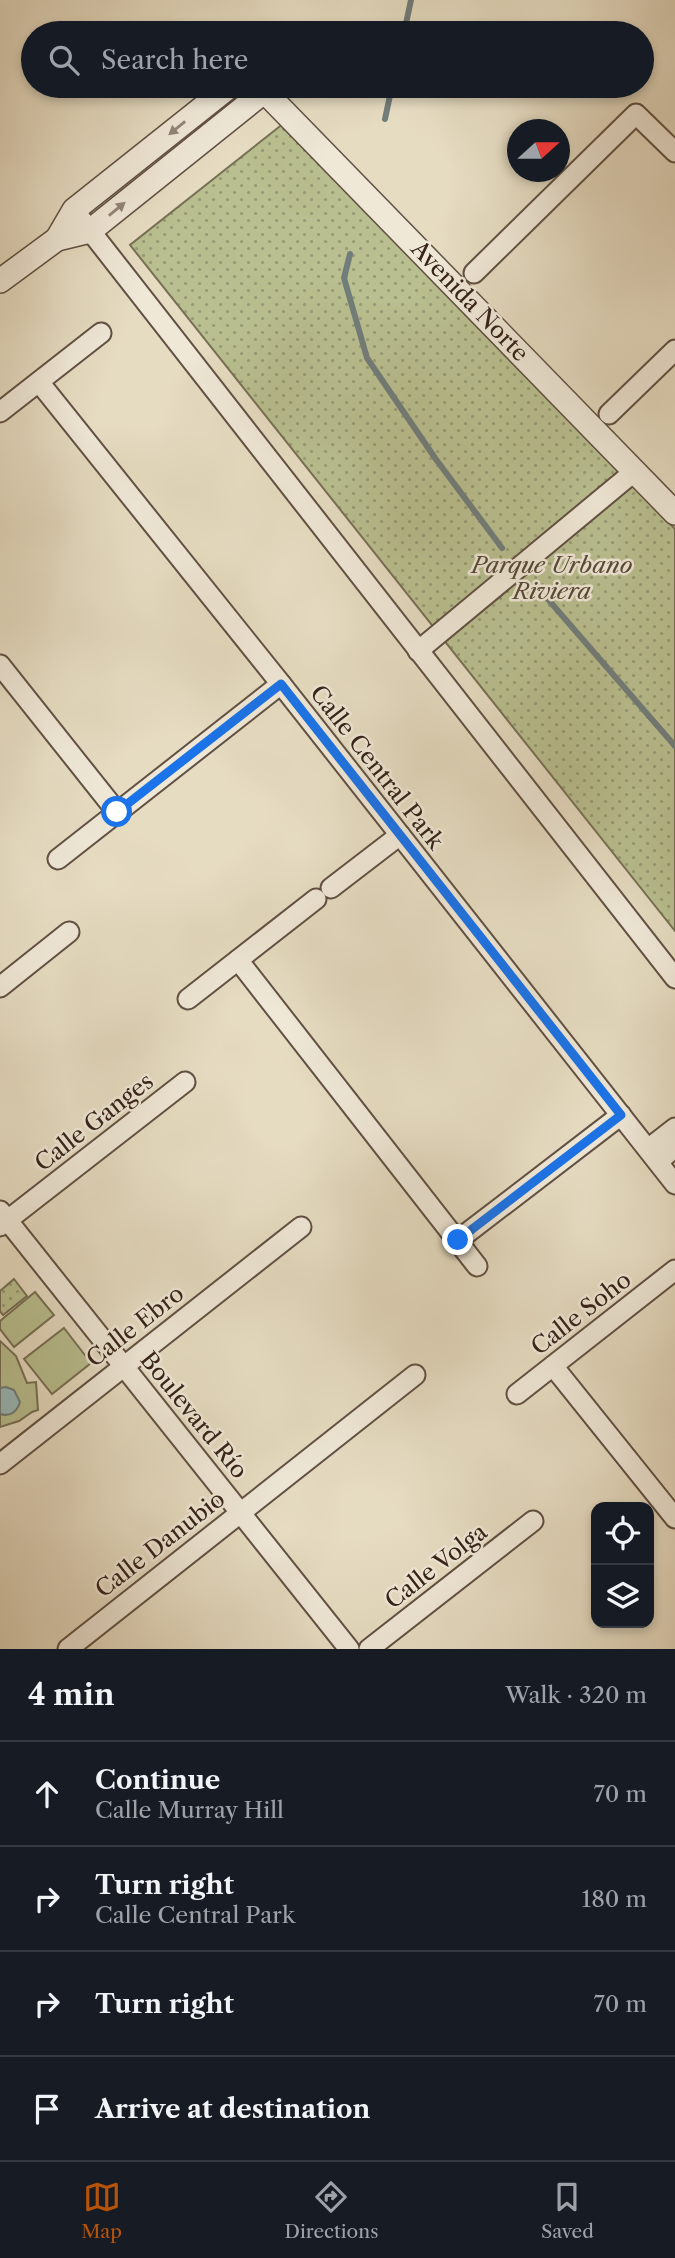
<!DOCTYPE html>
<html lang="en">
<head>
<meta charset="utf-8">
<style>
  body { margin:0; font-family:"Libre Caslon Text",serif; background:#242831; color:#f1f3f6 }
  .controls { position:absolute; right:21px; bottom:21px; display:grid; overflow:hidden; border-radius:14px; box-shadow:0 4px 10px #0003 }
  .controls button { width:63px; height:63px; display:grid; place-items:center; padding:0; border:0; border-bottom:2px solid #363941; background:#171b24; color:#f1f3f6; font:35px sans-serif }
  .compass { position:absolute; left:507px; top:119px; width:63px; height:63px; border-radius:50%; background:#171b24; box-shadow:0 4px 10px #0003; rotate:69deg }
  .stop { position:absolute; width:21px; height:21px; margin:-16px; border:5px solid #1a73e8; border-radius:50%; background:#fff }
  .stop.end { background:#1a73e8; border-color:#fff; box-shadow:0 2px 7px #0008 }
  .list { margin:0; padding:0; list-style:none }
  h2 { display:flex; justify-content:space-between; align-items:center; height:91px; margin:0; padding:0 28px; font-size:30px }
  h2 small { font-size:23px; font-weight:400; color:#9ea1a6 }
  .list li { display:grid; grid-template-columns:46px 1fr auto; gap:21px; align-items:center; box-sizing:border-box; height:105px; padding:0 28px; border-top:2px solid #363941 }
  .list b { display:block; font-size:26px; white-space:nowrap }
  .list p { margin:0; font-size:23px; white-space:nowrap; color:#9ea1a6 }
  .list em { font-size:23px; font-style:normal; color:#9ea1a6 }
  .icon { flex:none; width:38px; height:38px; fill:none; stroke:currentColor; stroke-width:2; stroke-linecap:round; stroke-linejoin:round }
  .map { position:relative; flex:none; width:675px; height:1649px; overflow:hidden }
  .search { position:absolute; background:#171b24; box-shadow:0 4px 10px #0003; left:21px; right:21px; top:21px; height:77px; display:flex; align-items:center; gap:18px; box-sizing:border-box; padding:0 24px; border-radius:38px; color:#9ea1a6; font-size:26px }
  .sheet { height:511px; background:#171b24 }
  nav { display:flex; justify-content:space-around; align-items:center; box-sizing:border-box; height:98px; border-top:2px solid #363941; background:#171b24; font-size:19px; color:#9ea1a6 }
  nav a { display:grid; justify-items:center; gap:4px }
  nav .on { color:#b45309 }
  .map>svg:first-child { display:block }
  .green { fill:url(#green-dots); stroke:#777054; stroke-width:2 }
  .pitch { fill:#b9bf90; stroke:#777054; stroke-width:2 }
  .water { fill:#99babb; stroke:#717d7a; stroke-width:2 }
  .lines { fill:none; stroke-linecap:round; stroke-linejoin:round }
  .stream { stroke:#717d7a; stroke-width:6 }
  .minor-casing { stroke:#615043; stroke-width:23 }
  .tertiary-casing { stroke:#615043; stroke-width:26 }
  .minor { stroke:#efe8d7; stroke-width:19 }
  .tertiary { stroke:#efe8d7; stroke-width:23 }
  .oneway { fill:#928578 }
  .route { stroke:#1a73e8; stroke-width:9 }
  .labels { text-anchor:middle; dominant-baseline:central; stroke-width:5; stroke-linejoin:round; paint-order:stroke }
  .street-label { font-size:23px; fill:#352219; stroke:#efe8d7 }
  .park-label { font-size:23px; font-style:italic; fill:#564937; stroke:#efe8d7 }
</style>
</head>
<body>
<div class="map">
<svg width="675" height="1649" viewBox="0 0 675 1649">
  <defs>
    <pattern id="green-dots" width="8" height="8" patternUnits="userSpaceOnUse" patternTransform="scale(1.75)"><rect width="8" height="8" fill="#b9bf90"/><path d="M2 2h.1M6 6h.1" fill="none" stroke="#979b75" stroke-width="1.8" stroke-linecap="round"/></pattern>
  </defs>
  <rect width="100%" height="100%" fill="#e6dcc2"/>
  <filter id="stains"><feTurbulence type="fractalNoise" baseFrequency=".00286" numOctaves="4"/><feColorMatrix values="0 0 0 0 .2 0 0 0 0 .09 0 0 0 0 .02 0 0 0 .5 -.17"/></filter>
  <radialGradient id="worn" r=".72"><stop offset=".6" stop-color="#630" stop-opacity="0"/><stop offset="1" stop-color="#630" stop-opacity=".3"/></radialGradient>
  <g class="green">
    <path d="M284 123 537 381 675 529V931L130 245Z"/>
    <path d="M14 1279 27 1296 3 1315 0 1311V1291Z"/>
  </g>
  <g class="pitch">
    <path d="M35 1292 54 1315 14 1347 0 1329V1321Z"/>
    <path d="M64 1328 91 1363 52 1394 24 1359Z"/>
    <path d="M0 1341 16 1356 27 1383 36 1382 38 1410 32 1412 19 1421 0 1427Z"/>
  </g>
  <path class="water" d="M6 1387 14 1390 20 1402C17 1412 10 1417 0 1414V1388Z"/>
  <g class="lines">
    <g class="stream">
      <path d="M404 33 411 0"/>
      <path d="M385 119 392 86"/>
      <path d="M350 254 344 278 367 358 435 458 502 548"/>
      <path d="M540 590 675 746"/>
    </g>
    <g class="minor-casing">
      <g id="minor">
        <path d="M81 219 675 978"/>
        <path d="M474 273 636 114 675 152"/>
        <path d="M39 382 281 684 675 1184"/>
        <path d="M0 412 101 333"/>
        <path d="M609 414 675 350"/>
        <path d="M418 651 635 471"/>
        <path d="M0 665 117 812"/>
        <path d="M58 859 281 684"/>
        <path d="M331 888 400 835"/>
        <path d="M238 960 477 1266"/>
        <path d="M0 987 69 932"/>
        <path d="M188 999 316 899"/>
        <path d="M648 1149 675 1128"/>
        <path d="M658 1162 675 1147"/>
        <path d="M0 1211 349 1649"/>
        <path d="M0 1226 185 1082"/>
        <path d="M458 1240 621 1115"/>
        <path d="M553 1366 675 1518"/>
        <path d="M517 1394 675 1270"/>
        <path d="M0 1464 301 1227"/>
        <path d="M68 1649 415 1375"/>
        <path d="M369 1649 533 1521"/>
      </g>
    </g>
    <g class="tertiary-casing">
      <g id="tertiary">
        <path d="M264 91 675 513"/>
        <path d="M57 239 90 231 271 86"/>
        <path d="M0 281 57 239 74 210 230 86"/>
      </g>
    </g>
    <use href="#minor" class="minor"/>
    <use href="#tertiary" class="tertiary"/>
  </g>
  <defs><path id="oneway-solid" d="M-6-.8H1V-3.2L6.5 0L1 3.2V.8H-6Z" transform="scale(1.75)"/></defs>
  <g class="oneway">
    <use href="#oneway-solid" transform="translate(177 128) rotate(141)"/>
    <use href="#oneway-solid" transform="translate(117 209) rotate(-39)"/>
  </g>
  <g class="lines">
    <path class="route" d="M117 812 281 684 621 1115 458 1240"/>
  </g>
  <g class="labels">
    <g class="street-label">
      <text transform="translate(470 301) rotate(46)">Avenida Norte</text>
      <text transform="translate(377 767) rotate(52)">Calle Central Park</text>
      <text transform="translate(94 1122) rotate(-38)">Calle Ganges</text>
      <text transform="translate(581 1313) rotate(-38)">Calle Soho</text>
      <text transform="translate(135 1326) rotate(-38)">Calle Ebro</text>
      <text transform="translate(194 1415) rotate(51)">Boulevard Río</text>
      <text transform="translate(160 1544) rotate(-38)">Calle Danubio</text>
      <text transform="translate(436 1566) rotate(-38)">Calle Volga</text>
    </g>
    <g class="park-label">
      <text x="552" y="565">Parque Urbano<tspan x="552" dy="26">Riviera</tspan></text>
    </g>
  </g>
  <rect width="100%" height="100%" filter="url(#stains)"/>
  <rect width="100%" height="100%" fill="url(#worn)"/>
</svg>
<div class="controls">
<button><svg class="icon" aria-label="locate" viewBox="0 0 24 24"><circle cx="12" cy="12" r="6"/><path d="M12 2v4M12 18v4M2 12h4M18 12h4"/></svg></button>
<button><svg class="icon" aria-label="layers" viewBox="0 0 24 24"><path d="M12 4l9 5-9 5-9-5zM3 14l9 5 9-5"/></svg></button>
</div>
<svg class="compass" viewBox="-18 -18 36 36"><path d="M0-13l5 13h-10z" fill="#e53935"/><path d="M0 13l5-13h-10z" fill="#9ea1a6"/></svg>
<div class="stop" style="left:117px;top:812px"></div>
<div class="stop end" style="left:458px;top:1240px"></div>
<div class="search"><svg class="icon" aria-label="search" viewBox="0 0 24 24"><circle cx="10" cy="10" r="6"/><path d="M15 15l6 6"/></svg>Search here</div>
</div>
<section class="sheet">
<h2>4 min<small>Walk · 320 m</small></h2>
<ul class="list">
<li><svg class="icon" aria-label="ahead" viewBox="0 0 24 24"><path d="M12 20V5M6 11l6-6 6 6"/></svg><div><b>Continue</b><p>Calle Murray Hill</p></div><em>70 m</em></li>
<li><svg class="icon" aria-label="right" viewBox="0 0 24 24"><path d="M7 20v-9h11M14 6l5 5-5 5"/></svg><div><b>Turn right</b><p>Calle Central Park</p></div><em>180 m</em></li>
<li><svg class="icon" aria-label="right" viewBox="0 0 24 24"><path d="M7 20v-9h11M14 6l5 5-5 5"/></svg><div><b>Turn right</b></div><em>70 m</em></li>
<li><svg class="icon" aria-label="arrive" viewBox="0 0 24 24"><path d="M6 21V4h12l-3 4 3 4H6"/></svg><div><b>Arrive at destination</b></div></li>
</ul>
</section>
<nav>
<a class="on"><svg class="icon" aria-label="map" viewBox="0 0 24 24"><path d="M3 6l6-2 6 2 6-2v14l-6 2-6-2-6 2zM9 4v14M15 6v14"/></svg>Map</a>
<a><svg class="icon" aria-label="directions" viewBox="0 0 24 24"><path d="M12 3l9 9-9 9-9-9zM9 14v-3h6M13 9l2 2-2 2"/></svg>Directions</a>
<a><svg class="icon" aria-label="saved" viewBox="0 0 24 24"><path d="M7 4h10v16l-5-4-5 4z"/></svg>Saved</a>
</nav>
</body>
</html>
